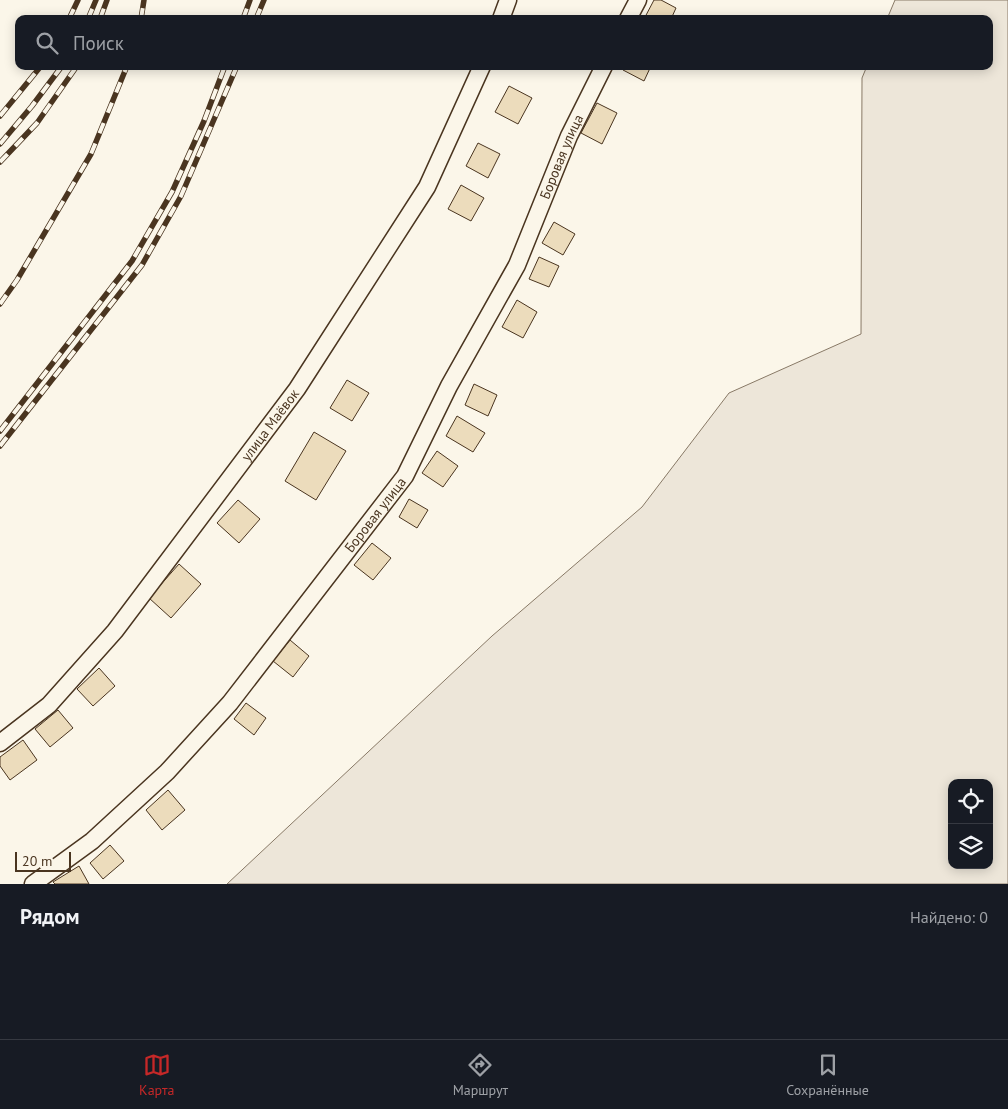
<!DOCTYPE html>
<html lang="ru">
<head>
<meta charset="utf-8">
<style>
  body { margin:0; font-family:"PT Sans",sans-serif; background:#242831; color:#f1f3f6 }
  .controls { position:absolute; right:15px; bottom:15px; display:grid; overflow:hidden; border-radius:10px; box-shadow:0 2px 12px #0003 }
  .controls button { width:45px; height:45px; display:grid; place-items:center; padding:0; border:0; border-bottom:1px solid #363941; background:#171b24; color:#f1f3f6; font:25px sans-serif }
  .scale { position:absolute; left:15px; bottom:12px; width:56px; box-sizing:border-box; padding-left:5px; border:2px solid #4a3520; border-top:0; font-size:14px; line-height:18px; white-space:nowrap; color:#4a3520; -webkit-text-stroke:4px #fbf6e9; paint-order:stroke }
  .list { margin:0; padding:0; list-style:none }
  h2 { display:flex; justify-content:space-between; align-items:center; height:65px; margin:0; padding:0 20px; font-size:21px }
  h2 small { font-size:16px; font-weight:400; color:#9ea1a6 }
  .icon { flex:none; width:28px; height:28px; fill:none; stroke:currentColor; stroke-width:2; stroke-linecap:round; stroke-linejoin:round }
  .map { position:relative; flex:none; width:1008px; height:884px; overflow:hidden }
  .search { position:absolute; background:#171b24; box-shadow:0 2px 12px #0003; left:15px; right:15px; top:15px; height:55px; display:flex; align-items:center; gap:12px; box-sizing:border-box; padding:0 18px; border-radius:10px; color:#9ea1a6; font-size:19px }
  .sheet { height:155px; background:#171b24 }
  nav { display:flex; justify-content:space-around; align-items:center; box-sizing:border-box; height:70px; border-top:1px solid #363941; background:#171b24; font-size:14px; color:#9ea1a6 }
  nav a { display:grid; justify-items:center; gap:2px }
  nav .on { color:#c62828 }
  .map>svg:first-child { display:block }
  .green { fill:#ede6d9; stroke:#887966; fill-rule:evenodd }
  .building { fill:#ecdcbc; stroke:#4a3520 }
  .lines { fill:none; stroke-linecap:round; stroke-linejoin:round }
  .minor-casing { stroke:#4a3520; stroke-width:19 }
  .minor { stroke:#fbf6e9; stroke-width:16 }
  .rail-casing { stroke:#4a3520; stroke-width:5.5 }
  .rail { stroke:#fbf6e9; stroke-width:4; stroke-dasharray:11; stroke-linecap:butt }
  .labels { text-anchor:middle; dominant-baseline:central; stroke-width:4; stroke-linejoin:round; paint-order:stroke }
  .street-label { font-size:14px; fill:#4a3520; stroke:#fbf6e9 }
</style>
</head>
<body>
<div class="map">
<svg width="1008" height="884" viewBox="0 0 1008 884">
  <rect width="100%" height="100%" fill="#fbf6e9"/>
  <path class="green" d="M895 0H1008V884H227L492 636 642 507 729 393 861 334 862 78 867 66H989V19H887ZM952 783H989V865H952Z"/>
  <g class="building">
    <path d="M654 0H661L676 8 671 19H644Z"/>
    <path d="M625 66H651L644 81 623 70Z"/>
    <path d="M509 86 532 98 518 124 495 112Z"/>
    <path d="M597 103 617 113 602 144 581 133Z"/>
    <path d="M478 143 500 154 488 178 466 166Z"/>
    <path d="M461 185 484 198 471 221 448 209Z"/>
    <path d="M554 222 575 234 563 255 542 243Z"/>
    <path d="M539 257 559 266 549 287 529 279Z"/>
    <path d="M517 300 537 312 523 338 502 327Z"/>
    <path d="M347 380 369 393 352 421 330 408Z"/>
    <path d="M474 384 497 395 488 416 465 405Z"/>
    <path d="M457 416 485 433 473 452 446 436Z"/>
    <path d="M314 432 346 451 316 500 285 481Z"/>
    <path d="M437 451 458 466 443 487 422 473Z"/>
    <path d="M409 499 428 510 417 528 399 517Z"/>
    <path d="M238 500 260 519 239 543 217 523Z"/>
    <path d="M372 543 391 558 373 580 354 565Z"/>
    <path d="M179 564 201 584 171 618 149 598Z"/>
    <path d="M290 640 309 656 293 677 273 661Z"/>
    <path d="M99 668 115 686 93 706 77 689Z"/>
    <path d="M246 703 266 718 254 735 234 719Z"/>
    <path d="M58 710 73 728 50 747 35 729Z"/>
    <path d="M23 740 37 760 10 780 0 766V757Z"/>
    <path d="M168 790 185 810 162 830 146 810Z"/>
    <path d="M110 845 124 861 103 879 90 863Z"/>
    <path d="M79 866 89 884H55L53 882Z"/>
  </g>
  <g class="lines">
    <g class="minor-casing">
      <g id="minor">
        <path d="M501 19 508 0"/>
        <path d="M628 19 638 0"/>
        <path id="s1" d="M0 743 49 705 115 631 297 389 427 187 482 66"/>
        <path id="s2" d="M33 884 92 841 167 772 230 703 405 476 449 386 517 265 569 136 604 66"/>
      </g>
    </g>
    <use href="#minor" class="minor"/>
    <g class="rail-casing">
      <g id="rail">
        <path d="M69 19 78 0"/>
        <path d="M88 19 96 0"/>
        <path d="M100 19 107 0"/>
        <path d="M141 19 144 0"/>
        <path d="M243 19 250 0"/>
        <path d="M256 19 264 0"/>
        <path d="M0 116 41 66"/>
        <path d="M0 144 32 106 62 66"/>
        <path d="M0 162 37 123 77 66"/>
        <path d="M0 304 17 280 91 154 127 66"/>
        <path d="M0 431 132 261 172 192 204 121 225 66"/>
        <path d="M0 446 142 265 181 196 237 66"/>
      </g>
    </g>
    <use href="#rail" class="rail"/>
  </g>
  <g class="labels">
    <g class="street-label">
      <text stroke="none"><textPath href="#s2" startOffset="911">Боровая улица</textPath></text>
      <text stroke="none"><textPath href="#s1" startOffset="419">улица Маёвок</textPath></text>
      <text stroke="none"><textPath href="#s2" startOffset="506">Боровая улица</textPath></text>
    </g>
  </g>
</svg>
<div class="controls">
<button><svg class="icon" aria-label="locate" viewBox="0 0 24 24"><circle cx="12" cy="12" r="6"/><path d="M12 2v4M12 18v4M2 12h4M18 12h4"/></svg></button>
<button><svg class="icon" aria-label="layers" viewBox="0 0 24 24"><path d="M12 4l9 5-9 5-9-5zM3 14l9 5 9-5"/></svg></button>
</div>
<div class="scale">20 m</div>
<div class="search"><svg class="icon" aria-label="search" viewBox="0 0 24 24"><circle cx="10" cy="10" r="6"/><path d="M15 15l6 6"/></svg>Поиск</div>
</div>
<section class="sheet">
<h2>Рядом<small>Найдено: 0</small></h2>
<ul class="list">
</ul>
</section>
<nav>
<a class="on"><svg class="icon" aria-label="map" viewBox="0 0 24 24"><path d="M3 6l6-2 6 2 6-2v14l-6 2-6-2-6 2zM9 4v14M15 6v14"/></svg>Карта</a>
<a><svg class="icon" aria-label="directions" viewBox="0 0 24 24"><path d="M12 3l9 9-9 9-9-9zM9 14v-3h6M13 9l2 2-2 2"/></svg>Маршрут</a>
<a><svg class="icon" aria-label="saved" viewBox="0 0 24 24"><path d="M7 4h10v16l-5-4-5 4z"/></svg>Сохранённые</a>
</nav>
</body>
</html>
